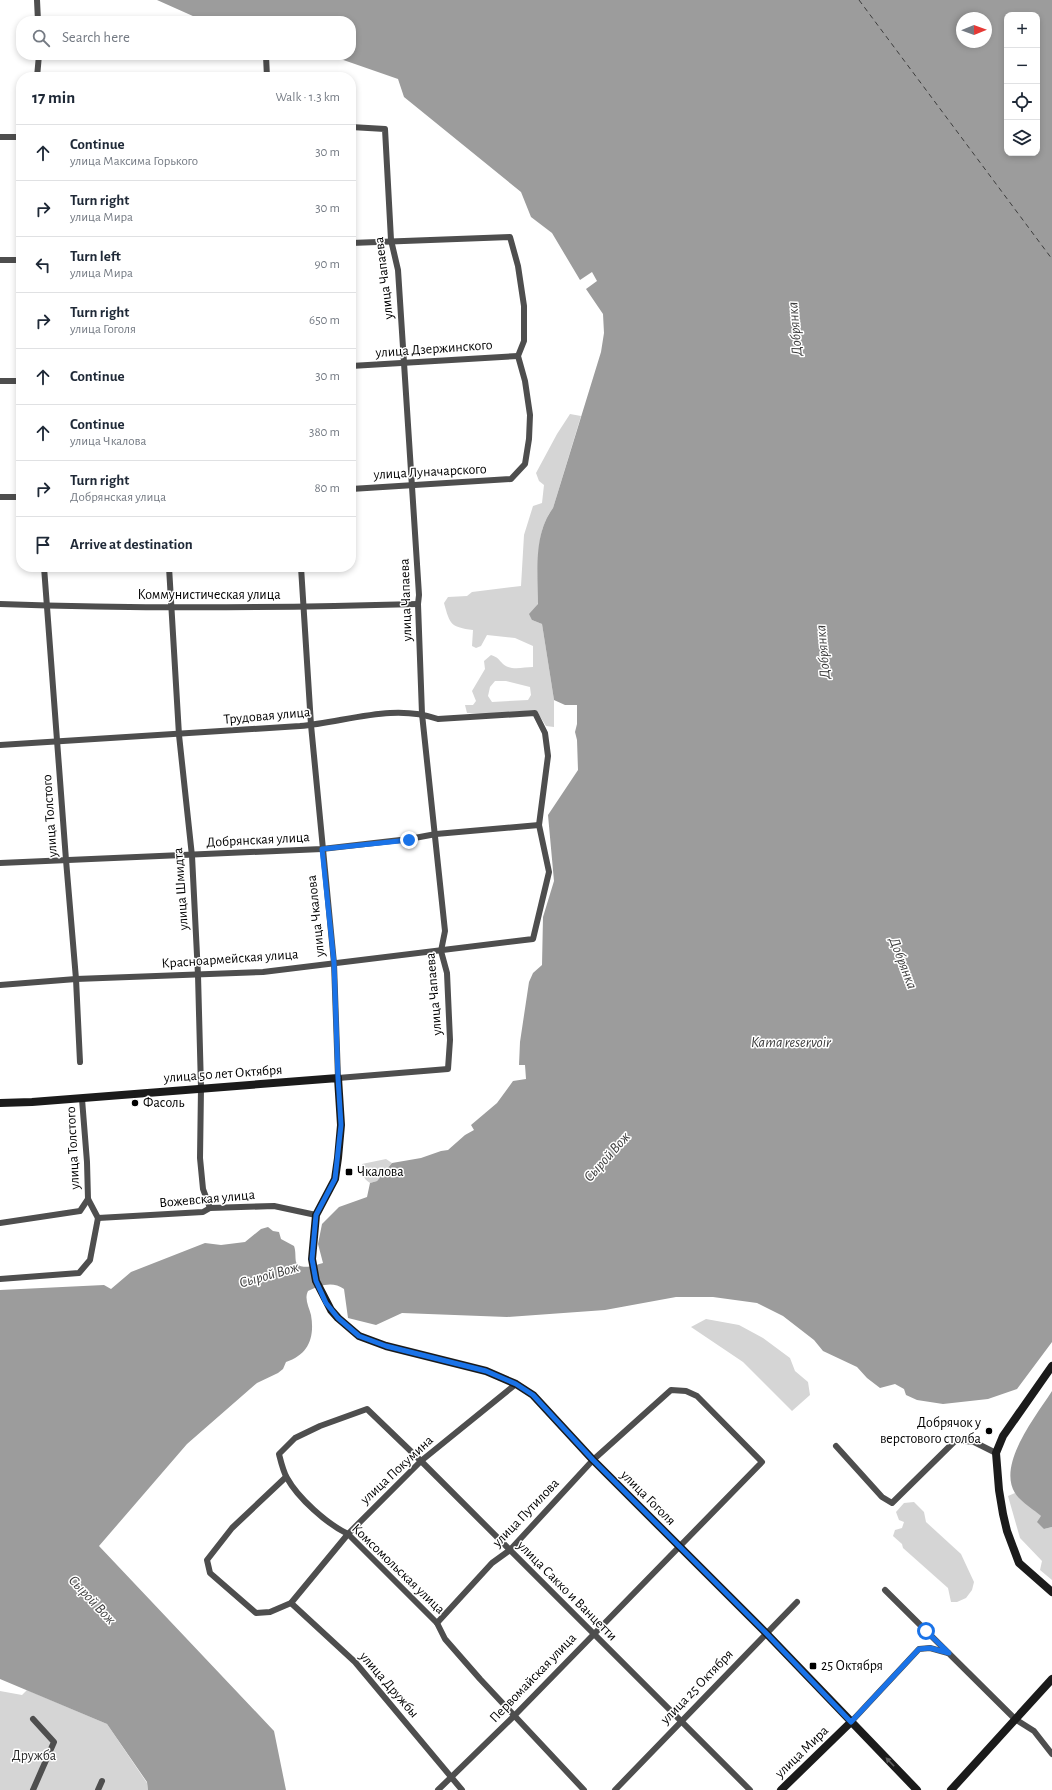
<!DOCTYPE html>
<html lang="en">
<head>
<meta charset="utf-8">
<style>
  body { margin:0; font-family:"Alegreya Sans",sans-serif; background:#f6f6f7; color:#1f2937 }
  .controls { position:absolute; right:12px; top:12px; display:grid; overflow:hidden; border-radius:8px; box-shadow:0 2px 6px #0003 }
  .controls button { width:36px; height:36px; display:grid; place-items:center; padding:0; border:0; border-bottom:1px solid #e0e1e3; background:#fff; color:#1f2937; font:20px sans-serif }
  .compass { position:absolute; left:956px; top:12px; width:36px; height:36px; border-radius:50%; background:#fff; box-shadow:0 2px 6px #0003; rotate:89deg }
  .stop { position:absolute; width:12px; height:12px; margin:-9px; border:3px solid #1a73e8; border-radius:50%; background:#fff }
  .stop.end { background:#1a73e8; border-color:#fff; box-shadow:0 1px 4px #0008 }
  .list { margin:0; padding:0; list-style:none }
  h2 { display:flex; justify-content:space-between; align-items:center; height:52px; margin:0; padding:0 16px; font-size:17px }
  h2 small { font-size:13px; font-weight:400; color:#747a83 }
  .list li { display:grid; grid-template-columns:26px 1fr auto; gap:12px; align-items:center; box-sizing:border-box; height:56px; padding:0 16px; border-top:1px solid #e0e1e3 }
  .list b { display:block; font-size:15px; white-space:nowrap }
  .list p { margin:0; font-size:13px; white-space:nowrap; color:#747a83 }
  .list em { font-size:13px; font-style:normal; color:#747a83 }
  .icon { flex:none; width:22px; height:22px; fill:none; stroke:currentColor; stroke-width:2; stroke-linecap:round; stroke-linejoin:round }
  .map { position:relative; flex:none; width:1052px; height:1790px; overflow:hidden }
  .search { position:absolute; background:#fff; box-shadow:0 2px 6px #0003; left:16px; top:16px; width:340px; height:44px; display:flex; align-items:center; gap:10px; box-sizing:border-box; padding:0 14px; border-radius:16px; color:#747a83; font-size:15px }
  .panel { position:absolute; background:#fff; box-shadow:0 2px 6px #0003; left:16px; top:72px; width:340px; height:500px; border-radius:16px }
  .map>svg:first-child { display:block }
  .green { fill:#d5d5d5; fill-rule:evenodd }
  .water { fill:#9c9c9c; fill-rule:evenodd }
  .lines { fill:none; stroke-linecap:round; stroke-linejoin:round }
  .ferry { stroke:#3d3d3d; stroke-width:1; stroke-dasharray:5 4; stroke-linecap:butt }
  .street { stroke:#4e4e4e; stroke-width:6 }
  .secondary { stroke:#1b1b1b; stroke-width:8 }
  .oneway { fill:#5f5f5f }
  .route { stroke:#1a73e8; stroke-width:5 }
  .poi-dot { fill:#000; stroke:#fff; stroke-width:1.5 }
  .labels { text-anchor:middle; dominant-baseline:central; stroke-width:3; stroke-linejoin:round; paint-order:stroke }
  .street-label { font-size:14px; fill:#000; stroke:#fff }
  .poi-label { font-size:14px; fill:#000; stroke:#fff; text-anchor:start }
  .park-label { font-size:14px; fill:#2c2c2c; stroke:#fff }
  .water-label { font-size:15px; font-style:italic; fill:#3d3d3d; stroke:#fff }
</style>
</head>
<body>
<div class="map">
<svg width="1052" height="1790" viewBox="0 0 1052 1790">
  <rect width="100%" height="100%" fill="#fff"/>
  <g class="green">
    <path d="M570 414 581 416 553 508C532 536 541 570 538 602 538 608 534 614 532 620L542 624 554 700V727L546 726 536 710 489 714 467 713 465 705H473L476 701 472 691 485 669 484 661 491 655C499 658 498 659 503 664 511 671 523 667 533 667V646L515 638 487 635 481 646 476 648 472 646 473 630C451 627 450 625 444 603L448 597 467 596 472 592 521 586 524 535 533 506 542 503 544 485 539 481 536 473 557 434ZM495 681H506L530 687 531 695 528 700 492 702 488 696 490 687Z"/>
    <path d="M386 1159 392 1163 377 1181 370 1183C363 1179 361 1172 362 1164Z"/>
    <path d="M706 1319 739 1325 763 1338 790 1358 795 1371 808 1382 810 1395 792 1411 743 1362 691 1327Z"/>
    <path d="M1015 1493 1041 1516 1044 1529 1052 1527V1580L1040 1570 1042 1561 1020 1538 1008 1496Z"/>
    <path d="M914 1502 924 1512 926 1522 961 1554 974 1582 972 1590 966 1598 957 1602H951L948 1588 903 1548 902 1544 893 1536 895 1530 902 1528 904 1522 899 1520 896 1512 904 1503Z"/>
    <path d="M27 1690 107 1724 147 1783 148 1790H0V1691L22 1695Z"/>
  </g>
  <g class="water">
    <path d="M157 0H1052V1342L1017 1389 988 1399 943 1404 917 1400 906 1395 904 1389 895 1384 880 1388 867 1378 857 1367 823 1351 814 1340 783 1316 757 1303 713 1297H676L605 1310 507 1317 402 1313 376 1325 348 1318 344 1289C333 1281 320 1285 308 1291 304 1299 309 1307 311 1315 315 1338 308 1355 286 1362L283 1369 278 1373 257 1383 187 1444 99 1546 274 1731 286 1790H148L147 1782 107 1724 0 1679V1290L104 1285 111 1289 131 1272 205 1243 221 1245 245 1242 261 1229 268 1227 273 1231 279 1232 281 1239 294 1246C296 1251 295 1257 296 1262 300 1271 316 1265 323 1263L318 1244 322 1224 339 1207 367 1197 370 1183 377 1181 392 1163 421 1158 441 1151 448 1150 465 1135 474 1130 471 1125 497 1103 513 1081 526 1079 525 1065H519L520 1042 529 982 533 973 542 965 543 917 554 881 548 815 578 770 577 740 575 732 577 724V705H565L554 700 542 624 532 620 529 614 538 604C538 572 533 535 553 508L601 352 604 333 603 314 586 289 597 281 592 272 580 280 552 233 531 217 521 192 404 97 398 79 329 55H351V21H204ZM1007 15H1037V153H1007ZM962 18H986V42H962Z"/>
    <path d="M1052 1391V1527L1044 1529 1037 1522 1041 1516C1034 1510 1020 1501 1015 1493 997 1464 1036 1416 1052 1391Z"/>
  </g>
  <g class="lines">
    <path class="ferry" d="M859 0 1052 259"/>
    <g class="street">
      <path d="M37 0 38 21"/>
      <path d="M266 56 267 77"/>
      <path d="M37 77 39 55"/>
      <path d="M0 137H21"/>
      <path d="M351 243 510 237 518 266 524 306V341L518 356 525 381 530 415 529 439 525 464 511 479 351 489"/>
      <path d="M0 260H21"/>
      <path d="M351 366 518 356"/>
      <path d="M0 381H21"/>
      <path d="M0 497H21"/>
      <path d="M44 567 66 860 76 979 80 1062"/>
      <path d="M169 567 179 735 192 856 198 975 201 1088 200 1158 203 1189 210 1208"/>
      <path d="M301 567 311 725 334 963 338 1078 448 1069 450 1040 447 973 441 951 445 931 422 714 418 604 419 595 398 270 391 240 385 129 351 127"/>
      <path d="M0 604C139 609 279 608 418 604"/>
      <path d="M0 745C100 739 200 733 300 726 346 722 393 703 438 719L535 713 545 733 548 756 539 825 549 872 533 939 263 972 76 979 0 985"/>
      <path d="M0 863 322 849 409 839 436 834 539 825"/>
      <path d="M82 1099 87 1162 88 1199 98 1218"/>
      <path d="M98 1218 203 1212 210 1208 274 1206 316 1215"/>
      <path d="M0 1223 80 1211 88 1199"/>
      <path d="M0 1279 79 1273 90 1260 98 1218"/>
      <path d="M836 1446 882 1497 892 1503 956 1440 974 1442 996 1453"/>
      <path d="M286 1477 232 1528 207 1560 210 1573 256 1613 270 1612 291 1603 348 1534 421 1461 516 1384"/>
      <path d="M885 1590 1015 1719 1034 1731 1052 1754"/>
      <path d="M291 1603 355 1662 462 1790"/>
      <path d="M437 1623 492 1563 510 1550 593 1460 671 1390 686 1391 697 1396 762 1462 514 1716 438 1790"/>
      <path d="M851 1722 919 1649 930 1648 948 1653"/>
      <path d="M33 1790 54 1742 33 1719"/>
      <path d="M98 1790 102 1781"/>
      <path d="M584 1790 480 1679 445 1639 437 1623 348 1534C327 1524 298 1498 287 1478 283 1471 281 1462 279 1454L295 1438 320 1426 367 1409 421 1461 750 1790"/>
      <path d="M615 1790 797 1602"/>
    </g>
    <g class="secondary">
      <path d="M0 1103 32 1102 338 1078 341 1125 338 1158 335 1179 316 1215 312 1259 316 1281 331 1310 338 1318 359 1336 386 1346 486 1371 516 1384 533 1395 593 1460 766 1633 917 1790"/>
      <path d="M1052 1366 1003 1436 996 1453 999 1490 1003 1514 1007 1531 1019 1563 1052 1592"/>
      <path d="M781 1790 851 1722"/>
      <path d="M951 1790 1052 1679"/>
    </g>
  </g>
  <defs><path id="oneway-solid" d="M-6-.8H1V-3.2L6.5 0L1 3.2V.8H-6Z"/></defs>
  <use class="oneway" href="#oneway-solid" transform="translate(890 1762) rotate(-134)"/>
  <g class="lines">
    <path class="route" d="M409 840 322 849 334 963 338 1078 341 1125 335 1179 316 1215 312 1259 316 1281 326 1303 338 1318 359 1336 386 1346 486 1371 516 1384 533 1395 593 1460 766 1633 851 1722 919 1649 930 1648 949 1653 926 1631"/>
  </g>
  <g class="poi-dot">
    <circle cx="135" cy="1103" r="4"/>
    <rect x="345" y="1168" width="8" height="8" rx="2"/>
    <circle cx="989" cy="1431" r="4"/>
    <rect x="809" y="1662" width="8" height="8" rx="2"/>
  </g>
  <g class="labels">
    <g class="street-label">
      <text transform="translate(384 278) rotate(-97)">улица Чапаева</text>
      <text transform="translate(434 349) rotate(-4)">улица Дзержинского</text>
      <text transform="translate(430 472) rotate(-3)">улица Луначарского</text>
      <text x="209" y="595">Коммунистическая улица</text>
      <text transform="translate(406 600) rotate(-92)">улица Чапаева</text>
      <text transform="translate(267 716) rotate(-5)">Трудовая улица</text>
      <text transform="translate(50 816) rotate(-94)">улица Толстого</text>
      <text transform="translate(258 840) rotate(-3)">Добрянская улица</text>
      <text transform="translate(181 889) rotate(-94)">улица Шмидта</text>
      <text transform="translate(316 916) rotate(-96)">улица Чкалова</text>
      <text transform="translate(230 959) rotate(-4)">Красноармейская улица</text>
      <text transform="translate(434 994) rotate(-95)">улица Чапаева</text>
      <text transform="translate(223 1074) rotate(-4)">улица 50 лет Октября</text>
      <text transform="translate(73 1148) rotate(-93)">улица Толстого</text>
      <text transform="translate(207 1199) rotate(-5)">Вожевская улица</text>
      <text transform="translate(397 1470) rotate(-43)">улица Покумина</text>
      <text transform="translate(648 1498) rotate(45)">улица Гоголя</text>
      <text transform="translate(526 1513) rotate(-46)">улица Путилова</text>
      <text transform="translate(398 1569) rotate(44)">Комсомольская улица</text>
      <text transform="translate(567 1591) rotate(45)">улица Сакко и Ванцетти</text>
      <text transform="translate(533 1678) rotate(-46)">Первомайская улица</text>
      <text transform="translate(389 1685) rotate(49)">улица Дружбы</text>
      <text transform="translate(697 1687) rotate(-46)">улица 25 Октября</text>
      <text transform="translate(802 1752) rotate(-44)">улица Мира</text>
    </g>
    <g class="poi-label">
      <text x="143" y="1103">Фасоль</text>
      <text x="357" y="1172">Чкалова</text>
      <text x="981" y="1423" text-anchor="end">Добрячок у<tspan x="981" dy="16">верстового столба</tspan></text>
      <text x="821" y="1666">25 Октября</text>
    </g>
    <g class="park-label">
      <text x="34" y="1756">Дружба</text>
    </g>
    <g class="water-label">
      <text transform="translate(795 329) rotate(-95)">Добрянка</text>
      <text transform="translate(823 652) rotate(-95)">Добрянка</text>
      <text transform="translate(903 963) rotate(69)">Добрянка</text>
      <text x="791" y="1042">Kama reservoir</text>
      <text transform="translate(607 1157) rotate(-48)">Сырой Вож</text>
      <text transform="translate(269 1275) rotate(-16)">Сырой Вож</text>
      <text transform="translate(92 1600) rotate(47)">Сырой Вож</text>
    </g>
  </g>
</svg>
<div class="controls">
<button>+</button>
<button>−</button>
<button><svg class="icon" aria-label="locate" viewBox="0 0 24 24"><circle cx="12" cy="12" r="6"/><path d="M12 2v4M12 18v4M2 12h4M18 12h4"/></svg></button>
<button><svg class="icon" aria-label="layers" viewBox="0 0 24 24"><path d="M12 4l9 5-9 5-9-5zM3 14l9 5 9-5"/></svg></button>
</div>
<svg class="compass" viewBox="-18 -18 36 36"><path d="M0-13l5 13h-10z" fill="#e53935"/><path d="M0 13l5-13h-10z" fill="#747a83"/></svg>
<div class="stop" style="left:926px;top:1631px"></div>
<div class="stop end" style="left:409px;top:840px"></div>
<div class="search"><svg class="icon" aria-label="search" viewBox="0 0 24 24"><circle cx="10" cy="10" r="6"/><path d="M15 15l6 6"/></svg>Search here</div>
<section class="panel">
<h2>17 min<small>Walk · 1.3 km</small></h2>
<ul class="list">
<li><svg class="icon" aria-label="ahead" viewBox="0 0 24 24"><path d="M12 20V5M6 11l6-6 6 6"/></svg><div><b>Continue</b><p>улица Максима Горького</p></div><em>30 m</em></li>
<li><svg class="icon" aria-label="right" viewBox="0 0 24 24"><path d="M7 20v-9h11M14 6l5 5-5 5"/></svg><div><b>Turn right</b><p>улица Мира</p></div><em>30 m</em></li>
<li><svg class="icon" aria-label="left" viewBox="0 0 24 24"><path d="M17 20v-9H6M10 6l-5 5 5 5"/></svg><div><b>Turn left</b><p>улица Мира</p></div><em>90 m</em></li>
<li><svg class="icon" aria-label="right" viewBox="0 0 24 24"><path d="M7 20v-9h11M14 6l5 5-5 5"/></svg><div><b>Turn right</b><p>улица Гоголя</p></div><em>650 m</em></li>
<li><svg class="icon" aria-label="ahead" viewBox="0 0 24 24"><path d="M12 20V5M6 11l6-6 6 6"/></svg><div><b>Continue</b></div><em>30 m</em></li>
<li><svg class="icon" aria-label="ahead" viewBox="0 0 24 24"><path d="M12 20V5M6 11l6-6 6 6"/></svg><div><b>Continue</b><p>улица Чкалова</p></div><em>380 m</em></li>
<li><svg class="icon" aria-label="right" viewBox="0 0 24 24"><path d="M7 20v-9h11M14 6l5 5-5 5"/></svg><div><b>Turn right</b><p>Добрянская улица</p></div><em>80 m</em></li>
<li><svg class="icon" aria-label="arrive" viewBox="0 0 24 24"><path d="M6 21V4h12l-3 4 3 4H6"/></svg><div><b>Arrive at destination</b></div></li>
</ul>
</section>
</div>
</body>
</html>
